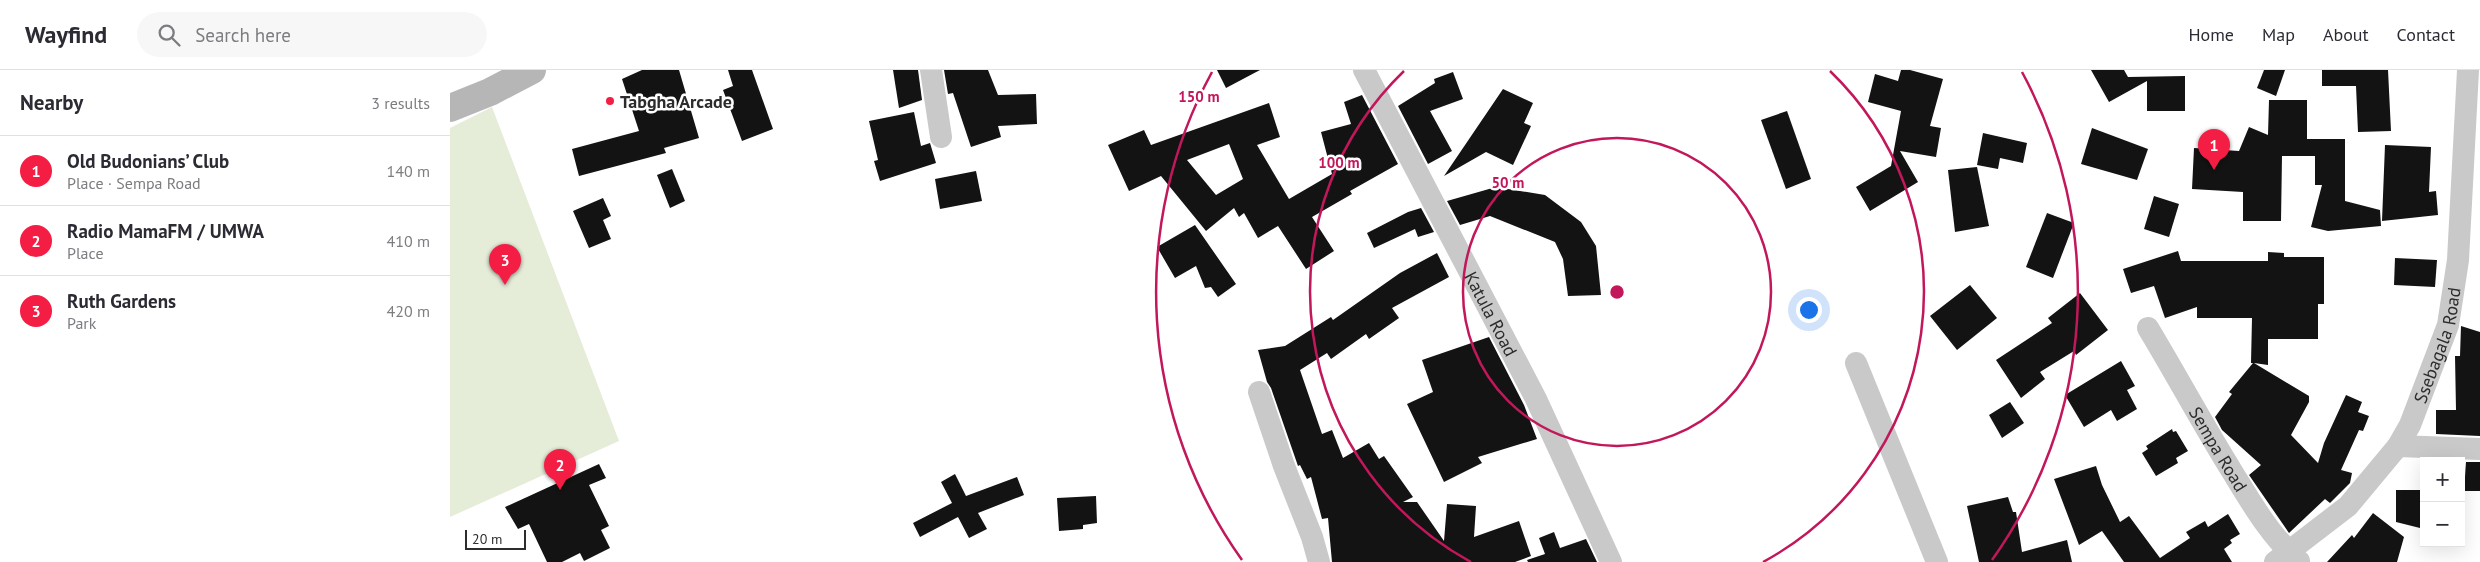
<!DOCTYPE html>
<html lang="en">
<head>
<meta charset="utf-8">
<style>
  body { margin:0; font-family:"PT Sans",sans-serif; background:#f7f7f7; color:#2b2b33 }
  .controls { position:absolute; right:15px; bottom:15px; display:grid; overflow:hidden; border-radius:0px; box-shadow:0 5px 20px #0002 }
  .controls button { width:45px; height:45px; display:grid; place-items:center; padding:0; border:0; border-bottom:1px solid #e1e1e2; background:#fff; color:#2b2b33; font:25px sans-serif }
  .scale { position:absolute; left:15px; bottom:12px; width:61px; box-sizing:border-box; padding-left:5px; border:2px solid #2c2c2c; border-top:0; font-size:14px; line-height:18px; white-space:nowrap; color:#2c2c2c; -webkit-text-stroke:4px #fff; paint-order:stroke }
  .you { position:absolute; left:1358px; top:239px; width:18px; height:18px; margin:-12px; border:4px solid #fff; border-radius:50%; background:#1a73e8; box-shadow:0 0 0 8px #1a73e833 }
  .badge { display:grid; place-items:center; width:32px; height:32px; border-radius:50%; background:#f41d44; color:#fff; font-size:16px; font-weight:700 }
  .pin { position:absolute; translate:-50% -41px; filter:drop-shadow(0 1px 2px #0008) }
  .pin::after { content:''; position:absolute; top:26px; width:18px; height:15px; background:inherit; clip-path:polygon(0 0,100% 0,50% 100%) }
  .list { margin:0; padding:0; list-style:none }
  h2 { display:flex; justify-content:space-between; align-items:center; height:65px; margin:0; padding:0 20px; font-size:21px }
  h2 small { font-size:16px; font-weight:400; color:#7c7c81 }
  .list li { display:grid; grid-template-columns:32px 1fr auto; gap:15px; align-items:center; box-sizing:border-box; height:70px; padding:0 20px; border-top:1px solid #e1e1e2 }
  .list b { display:block; font-size:19px; white-space:nowrap }
  .list p { margin:0; font-size:16px; white-space:nowrap; color:#7c7c81 }
  .list em { font-size:16px; font-style:normal; color:#7c7c81 }
  .icon { flex:none; width:28px; height:28px; fill:none; stroke:currentColor; stroke-width:2; stroke-linecap:round; stroke-linejoin:round }
  .map { position:relative; flex:none; width:2030px; height:492px; overflow:hidden }
  header { display:flex; align-items:center; gap:30px; box-sizing:border-box; height:70px; padding:0 25px; background:#fff; border-bottom:1px solid #e1e1e2 }
  header strong { font-size:24px }
  nav { display:flex; gap:28px; margin-inline-start:auto; font-size:18px }
  .search { width:350px; height:45px; background:#f7f7f7; display:flex; align-items:center; gap:12px; box-sizing:border-box; padding:0 18px; border-radius:28px; color:#7c7c81; font-size:19px }
  main { display:flex }
  aside { flex:1; background:#fff }
  .map>svg:first-child { display:block }
  .green { fill:#e5ecd8 }
  .building { fill:#131313; fill-rule:evenodd }
  .lines { fill:none; stroke-linecap:round; stroke-linejoin:round }
  .street { stroke:#c9c9c9; stroke-width:22 }
  .secondary { stroke:#b6b6b6; stroke-width:28 }
  .ring { fill:none; stroke:#c2185b; stroke-width:2.5 }
  .poi-dot { fill:#f41d44; stroke:#fff; stroke-width:2 }
  .labels { text-anchor:middle; dominant-baseline:central; stroke-width:5; stroke-linejoin:round; paint-order:stroke }
  .poi-label { font-size:18px; font-weight:bold; fill:#2c2c2c; stroke:#fff; text-anchor:start }
  .street-label { font-size:18px; fill:#2c2c2c; stroke:#fff }
  .centre { fill:#c2185b; stroke:#fff; stroke-width:2.5 }
  .ring-label { font-size:15px; text-anchor:middle; font-weight:bold; fill:#c2185b; stroke:#fff; stroke-width:5; stroke-linejoin:round; paint-order:stroke }
</style>
</head>
<body>
<header>
<strong>Wayfind</strong>
<div class="search"><svg class="icon" aria-label="search" viewBox="0 0 24 24"><circle cx="10" cy="10" r="6"/><path d="M15 15l6 6"/></svg>Search here</div>
<nav><a>Home</a><a>Map</a><a>About</a><a>Contact</a></nav>
</header>
<main>
<aside>
<h2>Nearby<small>3 results</small></h2>
<ul class="list">
<li><span class="badge">1</span><div><b>Old Budonians’ Club</b><p>Place · Sempa Road</p></div><em>140 m</em></li>
<li><span class="badge">2</span><div><b>Radio MamaFM / UMWA</b><p>Place</p></div><em>410 m</em></li>
<li><span class="badge">3</span><div><b>Ruth Gardens</b><p>Park</p></div><em>420 m</em></li>
</ul>
</aside>
<div class="map">
<svg width="2030" height="492" viewBox="0 0 2030 492">
  <rect width="100%" height="100%" fill="#fff"/>
  <path class="green" d="M42 37 169 371 0 447V58Z"/>
  <g class="building">
    <path d="M192 0H229L249 68 214 78 216 83 129 106 122 79 189 61 172 9Z"/>
    <path d="M278 0H302L323 59 292 71 273 20 283 16Z"/>
    <path d="M443 0H468L472 30 449 38Z"/>
    <path d="M494 0H538L548 25 586 24 587 54 548 56 551 67 521 77 503 23 498 24Z"/>
    <path d="M767 0H810L776 18Z"/>
    <path d="M1451 0H1460L1493 9 1480 56 1491 58 1486 87 1450 81 1468 112 1420 141 1406 117 1441 96 1451 41 1418 32 1425 4 1448 11Z"/>
    <path d="M1641 0H1674L1678 7 1735 6V41H1697V11L1659 32Z"/>
    <path d="M1814 0H1835L1826 26 1807 18Z"/>
    <path d="M1872 0H1938L1941 61 1908 62 1906 16H1872Z"/>
    <path d="M1003 2 1013 29 980 41 1002 81 978 94 948 36 985 13 984 9Z"/>
    <path d="M1053 19 1083 33 1074 53 1081 56 1063 95 1036 82 994 106Z"/>
    <path d="M912 25 948 94 900 121 902 124 862 147 884 181 856 199 828 156 808 168 794 143 789 147 784 138 756 161 711 106 679 121 658 75 694 60 701 75 819 33 830 67 807 75 839 129 882 104 871 62 901 54 894 32ZM779 74 793 109 766 125 737 90Z"/>
    <path d="M1819 30H1857V69H1895V131L1930 140 1931 156 1878 161 1861 157 1872 115H1865V86H1832L1831 151H1793V122L1742 119 1744 78 1789 81 1799 57 1818 65Z"/>
    <path d="M1337 41 1361 109 1336 119 1311 50Z"/>
    <path d="M464 42 471 76 480 73 486 93 430 111 424 91 428 90 419 51Z"/>
    <path d="M1642 58 1698 79 1687 110 1631 94Z"/>
    <path d="M1533 63 1577 73 1573 93 1550 88 1548 99 1527 95Z"/>
    <path d="M1935 75 1981 77 1979 122 1986 121 1988 145 1932 151Z"/>
    <path d="M1527 97 1539 156 1505 162 1498 100Z"/>
    <path d="M222 99 235 131 220 138 207 105Z"/>
    <path d="M526 101 532 131 490 139 485 109Z"/>
    <path d="M1046 117 1095 125 1131 152 1146 176 1151 225 1118 226 1113 189 1105 172 1040 146 1010 155 997 131Z"/>
    <path d="M1704 126 1729 134 1719 167 1694 159Z"/>
    <path d="M153 128 161 146 153 150 161 169 139 178 123 141Z"/>
    <path d="M971 138 984 162 968 167 965 159 924 178 917 163 958 142Z"/>
    <path d="M1597 143 1624 153 1603 208 1576 197Z"/>
    <path d="M745 155 786 214 768 227 761 217 755 218 746 196 725 208 707 177Z"/>
    <path d="M1728 181 1731 191H1818V182L1834 183V187H1874V234H1868V269H1818V295L1804 293 1859 326V332L1841 365 1868 393 1874 373 1896 325 1912 332 1908 342 1919 346 1913 361 1909 360 1891 400 1902 403 1900 413 1880 433 1875 429 1839 463 1799 405 1811 395 1772 360 1765 347 1782 324 1779 322 1803 293H1801L1802 248H1747V237L1715 248 1704 216 1681 223 1673 199Z"/>
    <path d="M987 183 999 207 942 238 949 248 919 269 916 264 881 289 877 283 850 300 872 364 882 360 893 388 919 373 929 389 934 386 963 427 953 432H967L994 471 997 434 1026 436 1024 467 1069 451 1081 486 1065 492H882L878 448 872 449 861 407 857 409 850 395 848 396 821 318 817 312 808 280 835 276 881 247 883 250 950 203Z"/>
    <path d="M1945 188 1987 190 1985 217 1944 215Z"/>
    <path d="M1520 215 1547 248 1507 280 1480 246Z"/>
    <path d="M1630 223 1658 260 1626 285 1624 281 1590 302 1595 309 1571 328 1546 290 1602 253 1598 248Z"/>
    <path d="M2011 256 2030 262V366L1986 364V340H2006L2005 286H2010Z"/>
    <path d="M1039 267 1074 335 1087 369 1028 387 1032 393 994 412 957 334 983 322 972 290Z"/>
    <path d="M1671 291 1685 316 1677 320 1687 339 1667 351 1661 340 1634 357 1615 325Z"/>
    <path d="M1560 332 1574 353 1552 368 1539 345Z"/>
    <path d="M1722 359 1723 362 1726 361 1738 381 1726 388 1728 393 1706 406 1692 383 1698 379 1696 376Z"/>
    <path d="M2016 392H2030V421H2014Z"/>
    <path d="M149 394 156 408 139 415 159 456 151 460 160 478 134 491 130 483 112 492H97L79 454 68 459 55 437Z"/>
    <path d="M1646 396 1652 415 1670 452 1679 446 1710 488 1740 468 1736 462 1755 451 1758 457 1778 444 1790 464 1780 470 1782 473 1774 479 1782 492H1674L1652 461 1629 475 1604 409Z"/>
    <path d="M505 404 516 426 567 407 574 425 528 443 537 459 519 468 508 447 470 467 463 453 502 433 491 412Z"/>
    <path d="M1946 420H1973L1974 459 1946 452Z"/>
    <path d="M646 426 647 453 633 455V459L609 461 607 428Z"/>
    <path d="M1558 427 1563 442H1566L1572 482 1617 470 1622 492H1529L1517 436Z"/>
    <path d="M1923 443 1954 467 1947 492H1877L1902 465 1904 468Z"/>
    <path d="M1104 462 1110 478 1136 469 1147 492H1078L1077 490 1095 484 1089 468Z"/>
  </g>
  <g class="lines">
    <g class="street">
      <path d="M481 0 491 67"/>
      <path id="s1" d="M914 0 1086 329 1161 492"/>
      <path id="s2" d="M1698 258C1727 306 1753 355 1783 403 1802 434 1821 467 1849 491"/>
      <path d="M1406 293 1487 492"/>
      <path d="M809 322 834 396 862 467 869 492"/>
      <path d="M1948 376 2030 379"/>
      <path id="s3" d="M1825 492 1898 436 1948 376 1960 355 1998 255 2008 190 2018 0"/>
    </g>
    <path class="secondary" d="M0 38 40 22 82 0"/>
  </g>
  <g class="ring">
    <circle cx="1167" cy="222" r="154"/>
    <path d="M1021 492A307 307 0 0 1 954 1M1380 1A307 307 0 0 1 1313 492"/>
    <path d="M792 490A461 461 0 0 1 762 2M1572 2A461 461 0 0 1 1542 490"/>
  </g>
  <circle class="poi-dot" cx="160" cy="31" r="5"/>
  <g class="labels">
    <g class="poi-label">
      <text x="170" y="31">Tabgha Arcade</text>
    </g>
    <g class="street-label">
      <text stroke="none"><textPath href="#s1" startOffset="275">Katula Road</textPath></text>
      <text stroke="none"><textPath href="#s3" startOffset="279">Ssebagala Road</textPath></text>
      <text stroke="none"><textPath href="#s2" startOffset="140">Sempa Road</textPath></text>
    </g>
  </g>
  <circle cx="1167" cy="222" r="8" class="centre"/>
  <g class="ring-label">
    <text x="749" y="32">150 m</text>
    <text x="889" y="98">100 m</text>
    <text x="1058" y="118">50 m</text>
  </g>
</svg>
<div class="controls">
<button>+</button>
<button>−</button>
</div>
<div class="scale">20 m</div>
<div class="you"></div>
<div class="pin badge" style="left:1764px;top:100px">1</div>
<div class="pin badge" style="left:110px;top:420px">2</div>
<div class="pin badge" style="left:55px;top:215px">3</div>
</div>
</main>
</body>
</html>
